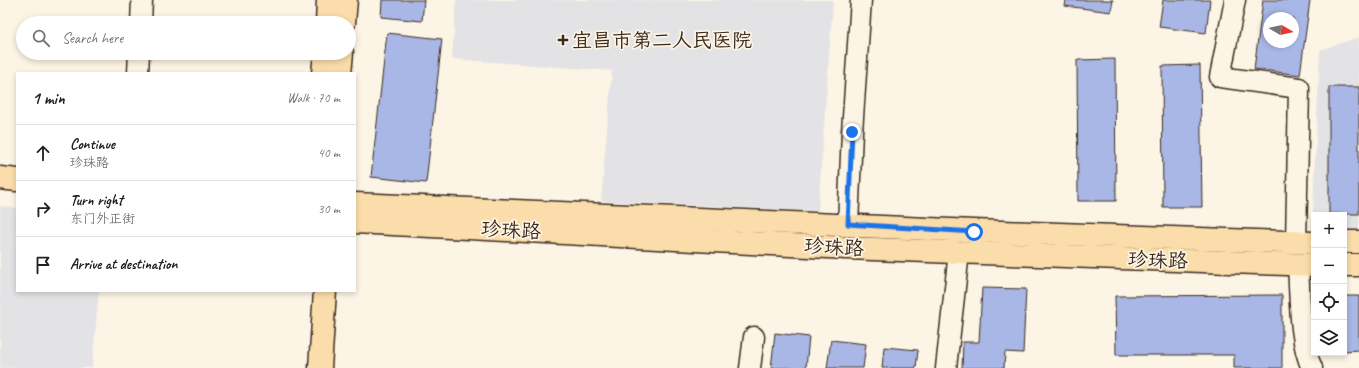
<!DOCTYPE html>
<html lang="en">
<head>
<meta charset="utf-8">
<style>
  body { margin:0; font-family:Caveat,"LXGW WenKai TC",sans-serif; background:#f2f2f2; color:#202124 }
  .controls { position:absolute; right:12px; bottom:12px; display:grid; overflow:hidden; border-radius:0px; box-shadow:0 2px 6px #0003 }
  .controls button { width:36px; height:36px; display:grid; place-items:center; padding:0; border:0; border-bottom:1px solid #e0e0e0; background:#fff; color:#202124; font:20px sans-serif }
  .compass { position:absolute; left:1263px; top:12px; width:36px; height:36px; border-radius:50%; background:#fff; box-shadow:0 2px 6px #0003; rotate:99deg }
  .stop { position:absolute; width:12px; height:12px; margin:-9px; border:3px solid #1a73e8; border-radius:50%; background:#fff }
  .stop.end { background:#1a73e8; border-color:#fff; box-shadow:0 1px 4px #0008 }
  .list { margin:0; padding:0; list-style:none }
  h2 { display:flex; justify-content:space-between; align-items:center; height:52px; margin:0; padding:0 16px; font-size:17px }
  h2 small { font-size:13px; font-weight:400; color:#757577 }
  .list li { display:grid; grid-template-columns:26px 1fr auto; gap:12px; align-items:center; box-sizing:border-box; height:56px; padding:0 16px; border-top:1px solid #e0e0e0 }
  .list b { display:block; font-size:15px; white-space:nowrap }
  .list p { margin:0; font-size:13px; white-space:nowrap; color:#757577 }
  .list em { font-size:13px; font-style:normal; color:#757577 }
  .icon { flex:none; width:22px; height:22px; fill:none; stroke:currentColor; stroke-width:2; stroke-linecap:round; stroke-linejoin:round }
  .map { position:relative; flex:none; width:1359px; height:368px; overflow:hidden }
  .search { position:absolute; background:#fff; box-shadow:0 2px 6px #0003; left:16px; top:16px; width:340px; height:44px; display:flex; align-items:center; gap:10px; box-sizing:border-box; padding:0 14px; border-radius:22px; color:#757577; font-size:15px }
  .panel { position:absolute; background:#fff; box-shadow:0 2px 6px #0003; left:16px; top:72px; width:340px; height:220px; border-radius:0px }
  .map>svg:first-child { display:block }
  .built { fill:#e3e2e5 }
  .building { fill:#a8b7e6; stroke:#3b2a1e; fill-rule:evenodd }
  .lines { fill:none; stroke-linecap:round; stroke-linejoin:round }
  .minor-casing { stroke:#3b2a1e; stroke-width:23 }
  .major-casing { stroke:#3b2a1e; stroke-width:25 }
  .minor { stroke:#fcf5e5; stroke-width:20 }
  .major { stroke:#fbddab; stroke-width:22 }
  .route { stroke:#1a73e8; stroke-width:5 }
  .poi-dot { fill:#3b2a1e; stroke:#fcf5e5; stroke-width:1.5 }
  .labels { text-anchor:middle; dominant-baseline:central; stroke-width:3.5; stroke-linejoin:round; paint-order:stroke }
  .poi-label { font-size:20px; fill:#3b2a1e; stroke:#fcf5e5; text-anchor:start }
  .street-label { font-size:20px; fill:#3b2a1e; stroke:#fcf5e5 }
</style>
</head>
<body>
<div class="map">
<svg width="1359" height="368" viewBox="0 0 1359 368">
  <rect width="100%" height="100%" fill="#fcf5e5"/>
  <filter id="ink" filterUnits="userSpaceOnUse"><feTurbulence type="fractalNoise" baseFrequency=".025" numOctaves="2"/><feDisplacementMap in="SourceGraphic" scale="8" xChannelSelector="R" yChannelSelector="G"/><feConvolveMatrix kernelMatrix="1 2 1 2 8 2 1 2 1" color-interpolation-filters="sRGB"/></filter>
  <g filter="url(#ink)">
    <g class="built">
      <path d="M456 0H833L818 211 601 201 612 71 452 59Z"/>
      <path d="M1359 37V233H1344V215H1314V233H1312L1320 50Z"/>
      <path d="M0 206 17 208V291H99L92 368H0Z"/>
    </g>
    <g class="building">
      <path d="M382 0H424L422 21 381 17Z"/>
      <path d="M1066 0H1113L1111 12 1065 6Z"/>
      <path d="M1163 0H1210L1206 33 1159 27Z"/>
      <path d="M1263 0H1310L1300 75 1254 69ZM1269 18H1293V42H1269Z"/>
      <path d="M387 33 442 39 426 183 371 177Z"/>
      <path d="M1115 59 1116 201H1078L1077 60Z"/>
      <path d="M1200 65 1202 207H1163L1162 66Z"/>
      <rect x="1329" y="87" width="30" height="127"/>
      <path d="M982 288 1026 289 1023 353 1005 352 1004 368H962L963 342H979Z"/>
      <path d="M1282 295V368H1234V355H1116L1115 296Z"/>
      <path d="M1344 296H1359V350L1344 351Z"/>
      <path d="M775 333 809 337 806 368H771Z"/>
      <path d="M831 340 866 344 863 368H827Z"/>
      <path d="M884 347 918 350 916 368H882Z"/>
    </g>
    <g class="lines">
      <g class="minor-casing">
        <g id="minor">
          <path d="M1235 0 1220 77 1299 88 1296 243"/>
          <path d="M141 23 142 0"/>
          <path d="M138 73 139 53"/>
          <path d="M848 225 852 132 861 0"/>
          <path d="M1298 265C1300 295 1299 342 1312 368"/>
          <path d="M750 368 754 337"/>
          <path d="M946 368 959 252"/>
        </g>
      </g>
      <g class="major-casing">
        <g id="major">
          <path d="M327 23 328 0"/>
          <path d="M344 23 346 0"/>
          <path d="M323 73 325 53"/>
          <path d="M340 73 342 53"/>
          <path d="M0 178 17 180"/>
          <path d="M355 204 974 231 1314 243"/>
          <path d="M355 222 846 248 1314 265"/>
          <path d="M1344 242H1359"/>
          <path d="M1344 265H1359"/>
          <path d="M320 368 325 291"/>
        </g>
      </g>
      <use href="#minor" class="minor"/>
      <use href="#major" class="major"/>
    </g>
  </g>
  <g class="lines" filter="url(#ink)">
    <path class="route" d="M852 132 848 224 974 232"/>
  </g>
  <path class="poi-dot" d="M561 34h4v4h4v4h-4v4h-4v-4h-4v-4h4z"/>
  <g class="labels">
    <g class="poi-label">
      <text x="572" y="40">宜昌市第二人民医院</text>
    </g>
    <g class="street-label">
      <text transform="translate(511 230) rotate(3)">珍珠路</text>
      <text transform="translate(834 247) rotate(3)">珍珠路</text>
      <text transform="translate(1158 260) rotate(2)">珍珠路</text>
    </g>
  </g>
</svg>
<div class="controls">
<button>+</button>
<button>−</button>
<button><svg class="icon" aria-label="locate" viewBox="0 0 24 24"><circle cx="12" cy="12" r="6"/><path d="M12 2v4M12 18v4M2 12h4M18 12h4"/></svg></button>
<button><svg class="icon" aria-label="layers" viewBox="0 0 24 24"><path d="M12 4l9 5-9 5-9-5zM3 14l9 5 9-5"/></svg></button>
</div>
<svg class="compass" viewBox="-18 -18 36 36"><path d="M0-13l5 13h-10z" fill="#e53935"/><path d="M0 13l5-13h-10z" fill="#757577"/></svg>
<div class="stop" style="left:974px;top:232px"></div>
<div class="stop end" style="left:852px;top:132px"></div>
<div class="search"><svg class="icon" aria-label="search" viewBox="0 0 24 24"><circle cx="10" cy="10" r="6"/><path d="M15 15l6 6"/></svg>Search here</div>
<section class="panel">
<h2>1 min<small>Walk · 70 m</small></h2>
<ul class="list">
<li><svg class="icon" aria-label="ahead" viewBox="0 0 24 24"><path d="M12 20V5M6 11l6-6 6 6"/></svg><div><b>Continue</b><p>珍珠路</p></div><em>40 m</em></li>
<li><svg class="icon" aria-label="right" viewBox="0 0 24 24"><path d="M7 20v-9h11M14 6l5 5-5 5"/></svg><div><b>Turn right</b><p>东门外正街</p></div><em>30 m</em></li>
<li><svg class="icon" aria-label="arrive" viewBox="0 0 24 24"><path d="M6 21V4h12l-3 4 3 4H6"/></svg><div><b>Arrive at destination</b></div></li>
</ul>
</section>
</div>
</body>
</html>
